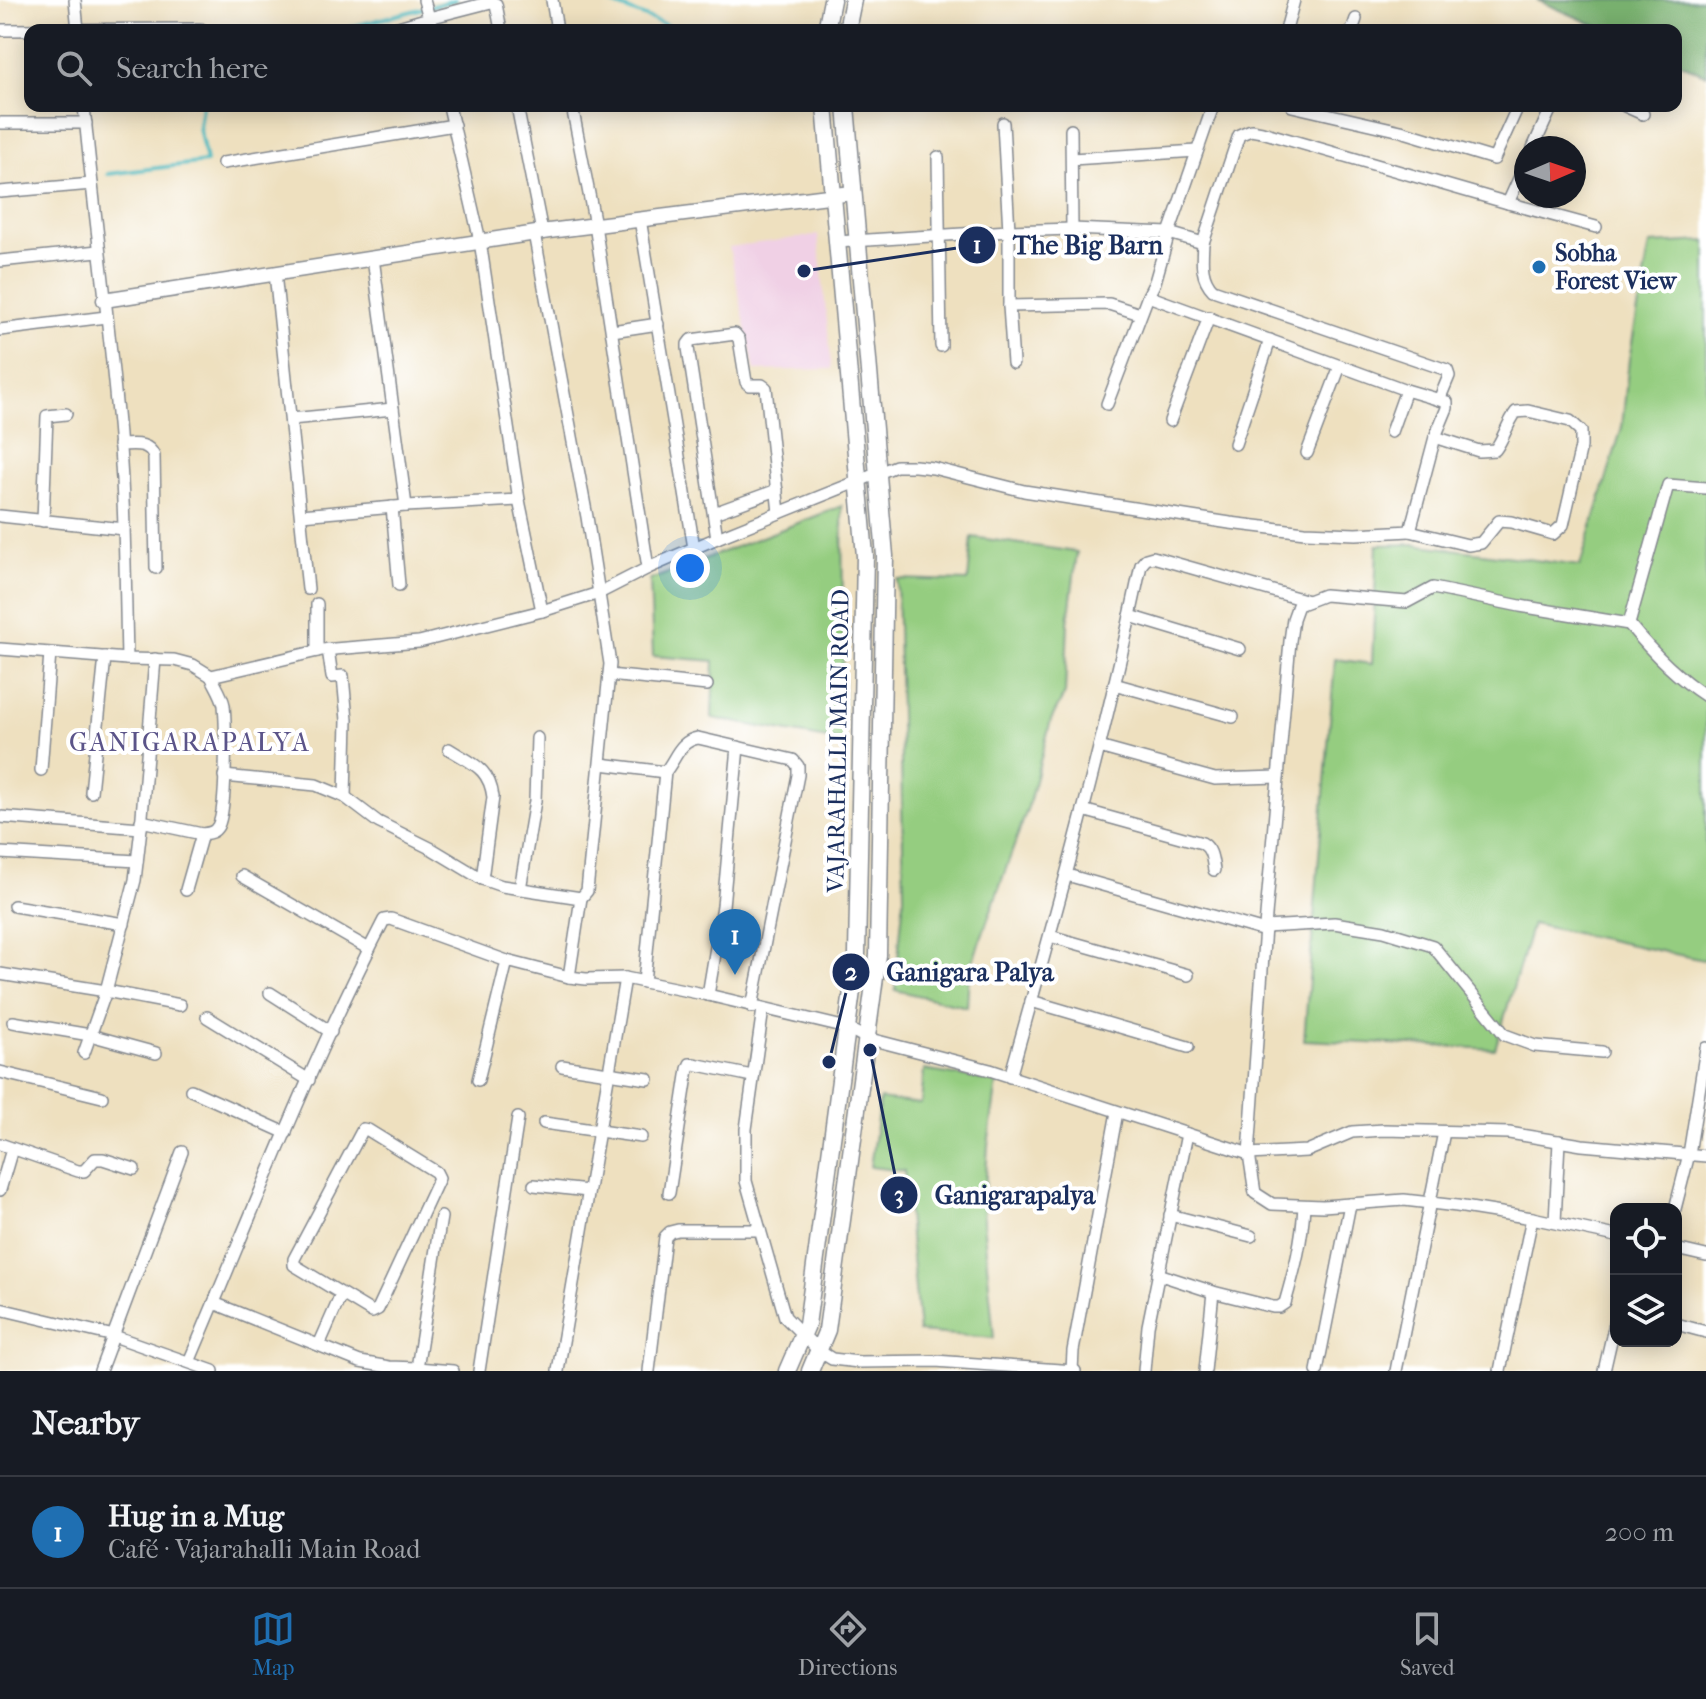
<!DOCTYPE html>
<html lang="en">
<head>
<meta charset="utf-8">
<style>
  body { margin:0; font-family:"IM FELL French Canon",serif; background:#20242c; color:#f1f3f6 }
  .controls { position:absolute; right:24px; bottom:24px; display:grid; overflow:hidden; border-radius:16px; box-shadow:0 4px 20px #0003 }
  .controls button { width:72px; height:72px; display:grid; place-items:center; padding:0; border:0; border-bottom:2px solid #363941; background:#171b24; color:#f1f3f6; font:40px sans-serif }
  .compass { position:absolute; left:1514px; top:136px; width:72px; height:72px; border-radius:50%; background:#171b24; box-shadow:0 4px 20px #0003; rotate:88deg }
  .you { position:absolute; left:690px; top:568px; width:28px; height:28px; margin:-20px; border:6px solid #fff; border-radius:50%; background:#1a73e8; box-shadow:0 0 0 12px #1a73e833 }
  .badge { display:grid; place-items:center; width:52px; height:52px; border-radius:50%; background:#1f6fb2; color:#fff; font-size:26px; font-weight:700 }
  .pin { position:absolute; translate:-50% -66px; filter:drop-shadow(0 2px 4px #0008) }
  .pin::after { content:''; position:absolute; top:42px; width:28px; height:24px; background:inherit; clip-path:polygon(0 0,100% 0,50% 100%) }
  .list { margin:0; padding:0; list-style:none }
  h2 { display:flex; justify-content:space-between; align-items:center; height:104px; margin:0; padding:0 32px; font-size:34px }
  h2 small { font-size:26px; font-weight:400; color:#9ea1a6 }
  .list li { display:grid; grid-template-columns:52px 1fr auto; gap:24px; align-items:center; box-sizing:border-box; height:112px; padding:0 32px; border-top:2px solid #363941 }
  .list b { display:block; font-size:30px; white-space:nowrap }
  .list p { margin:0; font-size:26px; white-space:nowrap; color:#9ea1a6 }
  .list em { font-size:26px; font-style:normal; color:#9ea1a6 }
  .icon { flex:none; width:44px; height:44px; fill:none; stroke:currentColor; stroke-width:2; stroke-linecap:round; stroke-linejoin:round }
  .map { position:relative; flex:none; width:1706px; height:1371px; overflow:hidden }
  .search { position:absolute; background:#171b24; box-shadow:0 4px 20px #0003; left:24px; right:24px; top:24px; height:88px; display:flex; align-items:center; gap:20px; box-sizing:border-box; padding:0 28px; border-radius:16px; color:#9ea1a6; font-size:30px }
  .sheet { height:216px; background:#171b24 }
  nav { display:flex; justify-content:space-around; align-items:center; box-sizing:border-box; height:112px; border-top:2px solid #363941; background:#171b24; font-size:22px; color:#9ea1a6 }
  nav a { display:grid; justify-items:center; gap:4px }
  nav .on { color:#1f6fb2 }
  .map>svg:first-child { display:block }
  .built { fill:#f0d0e5 }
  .green { fill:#95cd80; stroke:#587e6f; stroke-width:2 }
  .forest { fill:#78b06e; stroke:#4a7066; stroke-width:2 }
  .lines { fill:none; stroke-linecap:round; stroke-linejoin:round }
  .stream { stroke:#49b9bf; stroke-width:4 }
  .minor-casing { stroke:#84888e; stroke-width:14 }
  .tertiary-casing { stroke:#84888e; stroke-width:17 }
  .secondary-casing { stroke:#84888e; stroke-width:19 }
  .minor { stroke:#fff; stroke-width:11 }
  .tertiary { stroke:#fff; stroke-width:14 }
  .secondary { stroke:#fff; stroke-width:16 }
  .poi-dot { fill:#1f6fb2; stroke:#fff; stroke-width:3 }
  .labels { text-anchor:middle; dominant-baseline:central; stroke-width:8; stroke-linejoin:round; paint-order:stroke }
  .poi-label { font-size:24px; font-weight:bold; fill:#1b2f5e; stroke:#fff; text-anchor:start }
  .street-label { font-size:24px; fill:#1b2f5e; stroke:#fff }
  .neighbourhood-label { font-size:26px; letter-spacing:2px; fill:#5b5489; stroke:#fff }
  .leader { fill:none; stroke:#1b2f5e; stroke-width:3 }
  .callout-dot { fill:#1b2f5e; stroke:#fff; stroke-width:3 }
  .mark-label { font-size:24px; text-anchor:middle; font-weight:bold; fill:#fff }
  .callout-label { font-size:26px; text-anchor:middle; font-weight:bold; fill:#1b2f5e; stroke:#fff; stroke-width:8; stroke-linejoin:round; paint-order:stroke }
</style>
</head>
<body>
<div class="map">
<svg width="1706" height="1371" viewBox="0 0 1706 1371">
  <rect width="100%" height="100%" fill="#fff"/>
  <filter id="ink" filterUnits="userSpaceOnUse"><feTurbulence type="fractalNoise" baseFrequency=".0125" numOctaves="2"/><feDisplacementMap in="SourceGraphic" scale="16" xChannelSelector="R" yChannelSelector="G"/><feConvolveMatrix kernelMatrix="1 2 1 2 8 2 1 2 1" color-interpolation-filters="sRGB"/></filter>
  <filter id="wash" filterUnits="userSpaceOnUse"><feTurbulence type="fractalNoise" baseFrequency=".006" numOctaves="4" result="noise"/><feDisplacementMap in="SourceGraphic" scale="32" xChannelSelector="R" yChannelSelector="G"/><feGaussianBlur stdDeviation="1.8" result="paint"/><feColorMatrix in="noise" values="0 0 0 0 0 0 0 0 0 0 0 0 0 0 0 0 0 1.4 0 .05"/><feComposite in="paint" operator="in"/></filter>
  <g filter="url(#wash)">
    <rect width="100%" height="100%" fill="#eee0bf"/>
    <path class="built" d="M818 235 832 369 755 371 729 247Z"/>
    <g class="green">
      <path d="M1706 241V959L1703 960 1532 924 1495 1049 1304 1040 1335 659 1372 664 1377 545 1414 544 1580 566 1622 427 1629 359 1650 244Z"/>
      <path d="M842 506 844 742 712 718 714 661 653 656 650 580Z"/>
      <path d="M972 537 1077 552 1068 623 1065 693 1051 720 1028 807 969 972 967 1007 895 990 904 896 897 579 968 581Z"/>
      <path d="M924 1070 997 1082 988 1145 983 1220 994 1338 919 1332 904 1171 870 1167 880 1099 921 1104Z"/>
    </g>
    <path class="forest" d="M1537 0H1706V75L1676 61V30H1606Z"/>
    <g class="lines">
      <g class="stream">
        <path d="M602 0 679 30"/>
        <path d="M339 30 455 0"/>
        <path d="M108 174 206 162 199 126 202 106"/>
      </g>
    </g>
  </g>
  <g filter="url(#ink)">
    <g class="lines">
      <g class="minor-casing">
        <g id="minor">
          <path d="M75 0 78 30"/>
          <path d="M552 0 557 30"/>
          <path d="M0 30 201 29"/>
          <path d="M388 30 429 18 424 0"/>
          <path d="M431 30 429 18 491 2 496 4 501 30"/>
          <path d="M1286 30 1294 0"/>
          <path d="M1352 30 1356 19"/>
          <path d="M84 106C93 205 107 304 116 403 125 488 125 573 127 659"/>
          <path d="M517 106 542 232"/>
          <path d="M572 106 595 225 648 568"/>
          <path d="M1292 106 1401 131 1494 159 1518 106"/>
          <path d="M1625 106 1643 114"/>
          <path d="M0 123H86"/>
          <path d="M1003 123 1009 231V306L1013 363"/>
          <path d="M1071 130 1072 229"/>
          <path d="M1533 148 1552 106"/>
          <path d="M938 157 941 346"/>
          <path d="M1072 159 1197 151"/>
          <path d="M223 163 454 125"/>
          <path d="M0 192 92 184"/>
          <path d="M1508 203 1596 227"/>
          <path d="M640 219 694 548"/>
          <path d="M837 242 1009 231 1072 229 1169 233 1203 243"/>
          <path d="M373 258 406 506 519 500 480 241 449 106"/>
          <path d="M0 261 98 251"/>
          <path d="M275 273 308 589"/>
          <path d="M1009 306 1109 304 1140 314"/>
          <path d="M0 330 106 317"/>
          <path d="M612 331 658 324"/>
          <path d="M1439 400 1449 376 1447 370 1213 290C1200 277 1202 260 1203 243L1239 135 1251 130 1262 132 1508 203 1526 163"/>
          <path d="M1107 404 1148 296"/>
          <path d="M291 419 393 409"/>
          <path d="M1170 421 1209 317"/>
          <path d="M1391 432 1406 390"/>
          <path d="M1235 444 1270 340"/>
          <path d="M119 445C133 445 148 441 154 456L156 568"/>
          <path d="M1307 453 1340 366"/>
          <path d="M519 500 542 611"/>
          <path d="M392 507 399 585"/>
          <path d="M714 513 777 490"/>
          <path d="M301 515 406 506"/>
          <path d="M0 516 124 529"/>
          <path d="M43 521 47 416 66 414"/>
          <path d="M1410 531 1468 545 1481 543 1499 521 1511 522 1553 534 1563 525 1581 447V431L1570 421 1528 411 1516 412C1507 424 1504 438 1495 450L1479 451 1435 437"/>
          <path d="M717 538 688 348V344L691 340 735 334 739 339 746 382 749 385H762L766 388 779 513"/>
          <path d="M1130 616 1240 649"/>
          <path d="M1629 624C1651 651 1676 677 1706 696"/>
          <path d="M0 649 127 659 174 660 193 665 211 676 322 650 419 642 542 611 599 593 648 568 717 538 896 466H915L933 468 1024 491 1230 523 1305 532 1356 534 1410 531 1435 437 1447 408V402L1406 390 1148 296 1155 282 1169 233 1213 106"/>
          <path d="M328 649 332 677 343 676 347 720 345 797"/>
          <path d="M317 651V604"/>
          <path d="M609 675 707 685"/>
          <path d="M1114 684 1233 717"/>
          <path d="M1099 747 1215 779 1278 777"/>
          <path d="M449 749C472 764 489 767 493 797L482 879"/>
          <path d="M601 764 665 772C676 759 679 741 698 738L793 760 798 766V775L752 1007"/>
          <path d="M41 770 50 653"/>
          <path d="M224 776 316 785 345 797 378 822 432 849 482 879 502 886 581 898 587 891 610 664 587 517 534 233"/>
          <path d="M91 792 105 657"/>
          <path d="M1083 810 1202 843C1212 849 1212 859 1214 870"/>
          <path d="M0 817 141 828 155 659"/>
          <path d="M141 821 202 834C209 833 214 833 218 826 227 809 226 727 224 705 222 695 215 685 211 676"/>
          <path d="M0 853 137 861"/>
          <path d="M1067 875 1265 931"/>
          <path d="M242 876 369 949"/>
          <path d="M520 889 535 801 537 738"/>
          <path d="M186 890 202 834"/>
          <path d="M14 906 124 924"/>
          <path d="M1265 927 1334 923 1384 931 1433 946 1505 1035 1535 1046 1602 1052"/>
          <path d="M1050 936 1188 975"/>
          <path d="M0 974 106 991 180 1005"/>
          <path d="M569 977 581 898"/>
          <path d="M644 982 665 772"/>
          <path d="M270 993 331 1032"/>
          <path d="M708 995 723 906 738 747"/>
          <path d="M1031 1001 1188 1047"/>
          <path d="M763 1009 746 1129V1181L785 1317 819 1351 832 1359 859 1362 935 1361 1075 1371"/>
          <path d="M207 1017 309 1080"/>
          <path d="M13 1022 90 1035 156 1053"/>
          <path d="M84 1053 106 991 135 880 141 828"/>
          <path d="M562 1066 648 1079"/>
          <path d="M0 1072 102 1097"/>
          <path d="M1010 1077C1058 907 1105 738 1141 565L1146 559 1153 557 1308 601"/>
          <path d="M478 1080 507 961"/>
          <path d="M191 1090 286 1133"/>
          <path d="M544 1123 641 1137"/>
          <path d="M363 1129 368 1130 436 1172 439 1178 378 1309 372 1312 294 1265V1259Z"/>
          <path d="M0 1144 78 1171H84L95 1159H103L134 1169"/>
          <path d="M534 1185 588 1191"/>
          <path d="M0 1190 12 1149"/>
          <path d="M669 1193 688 1069 690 1064H694L752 1076"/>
          <path d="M1675 1209 1689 1154 1706 1048"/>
          <path d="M1170 1215 1251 1236"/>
          <path d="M441 1217 417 1368 453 1371"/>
          <path d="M1555 1222 1559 1141"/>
          <path d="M1616 1236 1532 1218 1457 1206 1404 1200 1323 1206 1272 1204 1255 1193 1249 1154 1307 1151 1352 1132 1384 1130 1509 1133 1582 1145 1706 1156"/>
          <path d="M1676 1249 1706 1256"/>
          <path d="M1158 1274 1213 1292 1205 1371"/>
          <path d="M1213 1292 1273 1307H1279L1285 1303C1295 1268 1302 1242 1304 1206"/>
          <path d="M214 1303 360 1362 389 1367 417 1368"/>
          <path d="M0 1309 114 1336 213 1371"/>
          <path d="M1676 1324 1706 1332"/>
          <path d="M319 1345 341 1295"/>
          <path d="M189 1362C252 1214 310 1063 384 920L391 919 507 961 569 977 586 979 625 978 644 982 708 995 847 1028 866 1038 990 1070 1249 1154 1265 927 1290 641 1293 619 1298 605 1324 595 1407 602 1433 588 1520 606 1629 624 1668 485 1706 488"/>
          <path d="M100 1371 182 1152"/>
          <path d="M479 1371 518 1118"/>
          <path d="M558 1371 625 978"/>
          <path d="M649 1371 665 1237 670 1232 678 1230H760"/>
          <path d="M1072 1371 1073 1351 1117 1112"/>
          <path d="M1144 1371 1148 1326 1187 1134"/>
          <path d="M1317 1371 1350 1204"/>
          <path d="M1396 1371 1444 1132"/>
          <path d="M1500 1371 1532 1218"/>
          <path d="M1604 1371 1616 1319"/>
        </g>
      </g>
      <g class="tertiary-casing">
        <path id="tertiary" d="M104 300 549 231 852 193"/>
      </g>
      <g class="secondary-casing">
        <g id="secondary">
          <path d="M826 30 832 0"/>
          <path d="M847 30 853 0"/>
          <path d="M787 1371 807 1325 857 954 865 556 825 106"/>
          <path d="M810 1371 827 1330 878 955 885 556 846 106"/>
        </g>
      </g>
      <use href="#minor" class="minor"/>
      <use href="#tertiary" class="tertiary"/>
      <use href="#secondary" class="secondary"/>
    </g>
  </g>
  <circle class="poi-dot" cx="1539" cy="267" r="8"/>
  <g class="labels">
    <g class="poi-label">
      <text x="1555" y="253">Sobha<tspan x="1555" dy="28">Forest View</tspan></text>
    </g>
    <g class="street-label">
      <text transform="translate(838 741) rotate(-89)">VAJARAHALLI MAIN ROAD</text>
    </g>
    <g class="neighbourhood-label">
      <text x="190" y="742">GANIGARAPALYA</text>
    </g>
  </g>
  <path class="leader" d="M804 271L977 245M829 1062L851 972M870 1050L899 1195"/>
  <g class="callout-dot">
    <circle cx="804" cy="271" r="8"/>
    <circle cx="829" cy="1062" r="8"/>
    <circle cx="870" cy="1050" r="8"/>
    <circle cx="977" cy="245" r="20"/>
    <circle cx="851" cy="972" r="20"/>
    <circle cx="899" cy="1195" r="20"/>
  </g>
  <g class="mark-label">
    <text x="977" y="253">1</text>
    <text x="851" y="980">2</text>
    <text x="899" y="1203">3</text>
  </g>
  <g class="callout-label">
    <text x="1088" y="254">The Big Barn</text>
    <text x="970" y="981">Ganigara Palya</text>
    <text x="1015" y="1204">Ganigarapalya</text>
  </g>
</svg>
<div class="controls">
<button><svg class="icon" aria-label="locate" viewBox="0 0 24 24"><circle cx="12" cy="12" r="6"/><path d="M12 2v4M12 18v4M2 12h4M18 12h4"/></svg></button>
<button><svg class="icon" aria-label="layers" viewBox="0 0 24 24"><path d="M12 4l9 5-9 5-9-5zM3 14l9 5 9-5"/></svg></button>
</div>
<svg class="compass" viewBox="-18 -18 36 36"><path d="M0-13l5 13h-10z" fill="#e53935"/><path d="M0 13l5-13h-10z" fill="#9ea1a6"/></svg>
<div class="you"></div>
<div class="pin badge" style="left:735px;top:975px">1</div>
<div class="search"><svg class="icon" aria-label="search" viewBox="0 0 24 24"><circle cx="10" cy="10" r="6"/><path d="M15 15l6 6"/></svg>Search here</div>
</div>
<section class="sheet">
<h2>Nearby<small></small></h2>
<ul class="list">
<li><span class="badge">1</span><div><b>Hug in a Mug</b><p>Café · Vajarahalli Main Road</p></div><em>200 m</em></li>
</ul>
</section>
<nav>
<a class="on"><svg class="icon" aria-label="map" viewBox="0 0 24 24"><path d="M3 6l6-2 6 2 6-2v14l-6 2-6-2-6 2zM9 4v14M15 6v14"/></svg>Map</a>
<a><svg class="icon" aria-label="directions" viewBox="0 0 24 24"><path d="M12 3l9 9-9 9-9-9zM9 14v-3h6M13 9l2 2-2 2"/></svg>Directions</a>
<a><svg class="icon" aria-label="saved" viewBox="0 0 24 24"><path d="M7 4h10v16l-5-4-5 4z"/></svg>Saved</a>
</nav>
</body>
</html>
